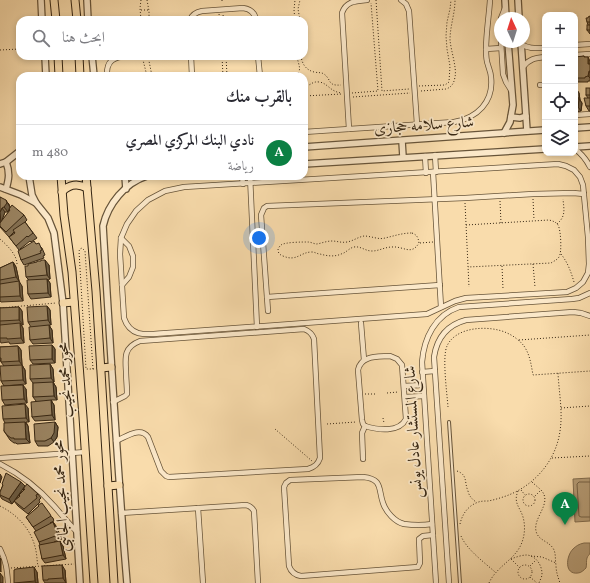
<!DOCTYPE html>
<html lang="ar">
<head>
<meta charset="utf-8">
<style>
  body { margin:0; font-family:Vollkorn,Amiri,serif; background:#f7f7f7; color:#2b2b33; direction:rtl }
  .controls { position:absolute; right:12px; top:12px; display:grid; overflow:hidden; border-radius:8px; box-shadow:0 2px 6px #0003 }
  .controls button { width:36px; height:36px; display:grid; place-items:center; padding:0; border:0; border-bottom:1px solid #e1e1e2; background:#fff; color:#2b2b33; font:20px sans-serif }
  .compass { position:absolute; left:494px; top:12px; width:36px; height:36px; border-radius:50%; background:#fff; box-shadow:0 2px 6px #0003; rotate:356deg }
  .you { position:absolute; left:259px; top:238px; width:14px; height:14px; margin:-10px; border:3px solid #fff; border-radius:50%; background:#1a73e8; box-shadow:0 0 0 6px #1a73e833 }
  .badge { display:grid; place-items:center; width:26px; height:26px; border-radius:50%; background:#0b8043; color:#fff; font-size:13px; font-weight:700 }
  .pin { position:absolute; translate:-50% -33px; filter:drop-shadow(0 1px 2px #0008) }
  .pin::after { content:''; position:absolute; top:21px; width:14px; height:12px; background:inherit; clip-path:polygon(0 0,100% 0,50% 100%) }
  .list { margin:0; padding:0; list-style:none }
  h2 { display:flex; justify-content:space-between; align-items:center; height:52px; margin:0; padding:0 16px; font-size:17px }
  h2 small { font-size:13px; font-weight:400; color:#7c7c81 }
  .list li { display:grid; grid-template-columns:26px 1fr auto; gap:12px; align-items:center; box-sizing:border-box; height:56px; padding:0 16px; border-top:1px solid #e1e1e2 }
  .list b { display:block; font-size:15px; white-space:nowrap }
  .list p { margin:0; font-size:13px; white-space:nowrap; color:#7c7c81 }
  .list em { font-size:13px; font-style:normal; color:#7c7c81 }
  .icon { flex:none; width:22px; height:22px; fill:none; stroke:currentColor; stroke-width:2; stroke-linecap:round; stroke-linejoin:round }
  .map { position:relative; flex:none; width:590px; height:583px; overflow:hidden; direction:ltr }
  .search { position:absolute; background:#fff; box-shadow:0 2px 6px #0003; left:16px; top:16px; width:292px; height:44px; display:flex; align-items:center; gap:10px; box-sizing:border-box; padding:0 14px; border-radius:12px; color:#7c7c81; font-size:15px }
  .panel { position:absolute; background:#fff; box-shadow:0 2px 6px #0003; left:16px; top:72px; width:292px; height:108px; border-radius:12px; direction:rtl }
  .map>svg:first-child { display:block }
  .water { fill:#b79e78; stroke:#836e50 }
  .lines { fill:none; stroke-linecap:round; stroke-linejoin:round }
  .shore { stroke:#766246; stroke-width:1 }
  .service-casing { stroke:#675439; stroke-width:4 }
  .minor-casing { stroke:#675439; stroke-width:6 }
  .tertiary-casing { stroke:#675439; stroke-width:8 }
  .primary-casing { stroke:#362613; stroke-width:9 }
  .path { stroke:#362613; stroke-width:1; stroke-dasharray:1 2; stroke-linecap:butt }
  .service { stroke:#fbe8c9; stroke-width:2 }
  .minor { stroke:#fbe8c9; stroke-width:4.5 }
  .tertiary { stroke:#fbe8c9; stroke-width:5.5 }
  .primary { stroke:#f9dcac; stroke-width:7 }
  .wall { fill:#857255; stroke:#362613; fill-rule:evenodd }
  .shaded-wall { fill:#6c5d45; stroke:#362613 }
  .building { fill:#9b8563; stroke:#362613 }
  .labels { text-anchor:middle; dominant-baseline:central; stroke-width:3.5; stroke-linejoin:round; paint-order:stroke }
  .street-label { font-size:16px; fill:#362613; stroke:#fbe8c9 }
</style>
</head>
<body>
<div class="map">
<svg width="590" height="583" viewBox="0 0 590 583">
  <rect width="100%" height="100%" fill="#f9dcac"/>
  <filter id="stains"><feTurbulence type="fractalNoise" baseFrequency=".005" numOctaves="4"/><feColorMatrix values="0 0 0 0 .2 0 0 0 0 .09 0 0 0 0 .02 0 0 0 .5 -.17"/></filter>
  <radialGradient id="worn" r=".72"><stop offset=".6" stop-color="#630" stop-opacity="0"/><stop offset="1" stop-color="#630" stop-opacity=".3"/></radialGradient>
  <g class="water">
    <path d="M590 478V521L575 522 573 479Z"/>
    <path d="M584 543H590C590 546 590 550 590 553 589 556 588 555 587 558 586 561 587 564 586 568 584 570 581 573 578 573 564 575 566 556 573 549 576 546 579 544 584 543Z"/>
  </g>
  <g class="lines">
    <path class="shore" d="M590 482H579L577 484 579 516 581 517H590"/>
    <g class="service-casing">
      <path id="service" d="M449 422 460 583"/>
    </g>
    <g class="minor-casing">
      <g id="minor">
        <path d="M401 0 406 4 409 11 417 124"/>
        <path d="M501 18 505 8"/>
        <path d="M190 20C192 14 197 12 202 11L243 8C251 9 255 13 256 20"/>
        <path d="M500 24V27"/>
        <path d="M501 42 503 74 506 82 511 90"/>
        <path d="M521 44C529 49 536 48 545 48"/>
        <path d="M575 45 590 44"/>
        <path d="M486 49 501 48"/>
        <path d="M575 55 590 54"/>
        <path d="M191 56 192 76"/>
        <path d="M258 56 260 76"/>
        <path d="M523 67C529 59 535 58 545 57"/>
        <path d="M107 76C106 60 114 57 128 56"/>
        <path d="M540 85H545"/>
        <path d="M575 115 590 114"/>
        <path d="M349 129 342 13C346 1 356 1 367 0"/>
        <path d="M304 132 454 122C477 118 494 102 491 77 491 73 489 69 488 65 486 60 486 55 486 50 486 33 489 16 490 0"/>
        <path d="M575 149C582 154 586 159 590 167"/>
        <path d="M435 155 436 172"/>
        <path d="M425 156 426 173"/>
        <path d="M558 164 566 166 574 170 580 177 583 185 588 237 589 264 588 273 583 282 576 288 567 292 466 298 455 301 427 314 167 333C149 334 131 339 124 318L120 254 121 238 127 224 136 211 148 200 165 191 184 187Z"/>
        <path d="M433 172 441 307"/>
        <path d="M242 176 243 184"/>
        <path d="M250 176 257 327"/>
        <path d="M121 238 129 246 133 256V267L129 277 122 285"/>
        <path d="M267 297 440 285"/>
        <path d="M268 311 261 215 264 208 267 206 465 198 533 194 573 193 584 194"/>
        <path d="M361 323 364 360"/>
        <path d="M390 356 397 359 402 365 406 419C399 433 378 430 365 426L363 424 362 420 358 370C361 355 378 357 390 356Z"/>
        <path d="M422 372 435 371"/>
        <path d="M404 386 423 385"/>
        <path d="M405 397 424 396"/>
        <path d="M113 402 125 396 127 394C127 386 126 378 126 371 125 357 124 347 140 341L304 329C309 331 312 333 314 339L320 458C318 464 315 467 308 469L169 477 166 476 161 471 148 437C140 426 126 437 116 441"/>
        <path d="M0 458 86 452"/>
        <path d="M363 459 362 433 365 426"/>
        <path d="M0 464C20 474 39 489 54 506 62 515 69 524 77 532"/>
        <path d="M198 508 203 583"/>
        <path d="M121 513 246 505C250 506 252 507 254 511L258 583"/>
        <path d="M432 524C425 525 412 525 404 524 395 522 386 512 383 503 378 489 383 479 363 477L290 480 286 483 284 487 289 566C291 572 295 575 301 576L418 567 420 563 419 539 423 536 433 535"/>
        <path d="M0 549C6 561 7 569 8 583"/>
        <path d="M436 583 422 362C424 338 435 315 459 307L572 299 579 298 590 293"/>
        <path d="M449 583 434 357C437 337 447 325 466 320L573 312 581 313 590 316"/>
      </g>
    </g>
    <g class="tertiary-casing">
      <g id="tertiary">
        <path d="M41 0 42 20"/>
        <path d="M87 0 88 20"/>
        <path d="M505 0 506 18"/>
        <path d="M518 0 519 18"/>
        <path d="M521 42 527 131"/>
        <path d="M45 56 46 76"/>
        <path d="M92 56 94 76"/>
        <path d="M511 117 520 118 526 116"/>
        <path d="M575 128 590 127"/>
        <path d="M504 133 510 122 513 105 508 42"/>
        <path d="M402 141 403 157"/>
        <path d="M304 147 545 130"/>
        <path d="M575 147 590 146"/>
        <path d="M6 162C10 172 9 179 6 189"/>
        <path d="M0 164 6 162 20 151"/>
        <path d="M304 164 545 149"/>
        <path d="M29 176 32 195 36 203 48 218 54 233 63 303 80 583"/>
        <path d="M125 176 126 189"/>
        <path d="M0 187 21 195 36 203"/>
        <path d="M127 583C117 464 110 345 103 226 108 204 125 183 147 176"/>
      </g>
    </g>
    <g class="primary-casing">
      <g id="primary">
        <path d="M54 0 56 20"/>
        <path d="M75 0 77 20"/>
        <path d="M58 56 59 76"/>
        <path d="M79 56 80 76"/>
        <path d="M61 176 64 215 72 272 83 417 94 583"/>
        <path d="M86 176 96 291 108 486 114 583"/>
        <path d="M62 192C69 184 78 183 87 188"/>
        <path d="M63 303 74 302"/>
        <path d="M101 368 111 367"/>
        <path d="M108 486 119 485"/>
      </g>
    </g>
    <g class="path">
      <path d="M141 0 140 8 141 20"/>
      <path d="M147 0 149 11V20"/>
      <path d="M222 0V3"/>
      <path d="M376 0 382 91 409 89"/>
      <path d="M141 10H148"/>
      <path d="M219 14 220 20"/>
      <path d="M223 15 224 20"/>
      <path d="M295 20 294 10 295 0"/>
      <path d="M300 20 298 9 300 0"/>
      <path d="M304 29C306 35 306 40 304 46"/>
      <path d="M0 50 20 49"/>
      <path d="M142 56 147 76"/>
      <path d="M148 56 152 76"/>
      <path d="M222 56 223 76"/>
      <path d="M226 56 227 76"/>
      <path d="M301 56C302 64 306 70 314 72 318 73 321 72 324 74 332 80 327 86 341 85"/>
      <path d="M281 76 287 75 291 76"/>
      <path d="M293 76C304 72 298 65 297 56"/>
      <path d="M419 86 445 85 449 82 450 66 447 49 446 36 447 22 450 9 451 0"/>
      <path d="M304 87C310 86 312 81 319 82 328 83 330 92 342 93"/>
      <path d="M421 91 446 89C452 87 454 83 455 77 457 68 451 51 450 40 450 26 455 14 455 0"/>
      <path d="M352 93 378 91 371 3"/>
      <path d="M304 96 342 94"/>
      <path d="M353 97 410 93"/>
      <path d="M533 199 534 220"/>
      <path d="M500 201 501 223"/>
      <path d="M465 203 469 287"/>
      <path d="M557 224C566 216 564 210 563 199"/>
      <path d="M466 225 549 220C553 221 556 222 558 225 561 230 562 253 559 257 557 260 554 261 551 263L468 267"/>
      <path d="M412 233C417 235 418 237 419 243 411 256 404 246 392 247 385 247 379 251 372 251 365 251 361 246 354 247 349 248 346 253 341 254 335 257 327 256 320 254 317 254 315 252 312 252 300 252 297 262 283 256 280 255 278 253 278 250 278 248 280 246 281 245 285 242 303 242 308 242 311 242 314 244 317 244 322 243 327 241 332 241 337 241 341 243 347 242 353 241 358 237 364 236 371 236 379 240 385 238 394 236 402 233 412 233Z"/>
      <path d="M0 239C7 245 17 255 17 264L15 265"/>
      <path d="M420 243 433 242"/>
      <path d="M561 254C568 263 571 272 574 282"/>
      <path d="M533 264 535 287"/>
      <path d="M502 266 503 289"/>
      <path d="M0 308 56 303"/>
      <path d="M519 340 590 335"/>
      <path d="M93 369 85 251 82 248 80 249 79 251 86 369H94"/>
      <path d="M387 393 398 392"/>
      <path d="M365 394H376"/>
      <path d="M448 407C447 393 442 357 447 346 456 326 490 325 507 333 514 336 520 341 524 346 530 355 531 364 533 375L590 371"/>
      <path d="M561 408 590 406"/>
      <path d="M383 418 384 423"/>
      <path d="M327 424 356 422"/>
      <path d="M275 429 312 461"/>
      <path d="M552 458 590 456"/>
      <path d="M457 471C468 475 464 482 468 491 469 496 472 499 476 502"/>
      <path d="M532 482C535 485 538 487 541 490 553 503 533 517 536 531 538 541 550 541 554 550 556 555 555 560 556 565 556 572 558 577 560 583"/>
      <path d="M521 490 525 495"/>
      <circle cx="529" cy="500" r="6"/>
      <path d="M535 496 541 490"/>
      <path d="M0 506C18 515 32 530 36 551 37 556 37 561 38 566"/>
      <path d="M460 524C462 515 467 507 476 503 480 501 484 501 488 501 494 500 500 498 506 496 534 486 556 461 560 431 563 412 559 393 558 373"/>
      <path d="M461 536C467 550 484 562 495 572"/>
      <path d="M531 556 542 557 556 563"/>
      <path d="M511 559C516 557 522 555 527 555 536 556 542 565 542 574 542 577 540 580 539 583"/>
      <path d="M511 559 520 568"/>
      <circle cx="525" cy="572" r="7"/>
      <path d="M530 566 536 560"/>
      <path d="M11 568 74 564"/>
      <path d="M530 577 537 583"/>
      <path d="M489 583C497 565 518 559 523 539 525 532 525 524 523 517 520 507 513 503 518 491"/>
    </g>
    <use href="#service" class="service"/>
    <use href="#minor" class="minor"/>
    <use href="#tertiary" class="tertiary"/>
    <use href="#primary" class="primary"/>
  </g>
  <g class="wall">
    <path d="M590 16V34L587 30 588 25 587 22 588 18Z"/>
    <path d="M584 56 590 61V81H588V82H576L575 81V58Z"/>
    <path d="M575 88 579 93 580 100 582 103 581 111 575 112Z"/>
    <path d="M590 88V111H589L586 106 588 98 586 95Z"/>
    <path d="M0 197 9 204 10 207 24 215 27 220 24 223 25 222 37 238 31 242 30 241 20 249 36 244 42 248 45 255 43 256 44 258 24 265 21 260 19 250 9 237 15 233 14 232 9 237 0 227ZM9 209 10 210 1 222 5 212H8Z"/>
    <path d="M13 262 16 267 19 281 16 282 22 286 23 301 1 302 0 301V268Z"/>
    <path d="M49 265 50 279 48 280 50 283 51 297 31 299 28 294 29 280 26 277Z"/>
    <path d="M47 306 50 310 51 325H49L52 330 53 343 33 344 30 340 31 327 28 322Z"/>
    <path d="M19 307 22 311 23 325H21L23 328 24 343 10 344 9 342 1 343 0 341V308Z"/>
    <path d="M52 345 55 349V363L33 364 30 360Z"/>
    <path d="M18 346 21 350 22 365 25 370 26 384 4 386 1 381 4 366 1 362 0 359V347Z"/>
    <path d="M50 364 53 369 54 382H53L56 387 57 400H51L54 405 55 420 35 421 32 417 36 401 33 397V383L30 379Z"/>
    <path d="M26 389 27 403 5 405 2 400Z"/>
    <path d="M28 408 29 422H26L28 426 30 443 17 444 16 443H14L10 440 4 431 5 423 3 419Z"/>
    <path d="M55 422 58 427 57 437 54 442 48 446H38L35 441Z"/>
    <path d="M2 484 25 486 19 494 24 490 23 489 38 494 41 498 39 500 40 502 28 514 18 506 14 501 20 496 19 495 12 504 2 499 0 496V492L3 485Z"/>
    <path d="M39 506 53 518 54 521 50 523 53 522 56 526 62 539 54 542 63 546 66 559 45 563 42 559 40 545 39 542 36 531 26 517Z"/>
    <path d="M65 570 66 583H45L43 580Z"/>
    <path d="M37 572 38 583H14Z"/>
  </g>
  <g class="shaded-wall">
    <path d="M588 57 590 61V67L588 64Z"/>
    <path d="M589 71 590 73V78L588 76Z"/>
    <path d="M576 88 579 93 580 100 577 96Z"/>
    <path d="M579 99 582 103 581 111 578 107Z"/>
    <path d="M6 200 10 207 8 212 4 207Z"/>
    <path d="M2 208 5 212 1 223 0 212Z"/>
    <path d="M45 260 49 265 50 279 47 275Z"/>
    <path d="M13 262 16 267 19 281 16 277Z"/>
    <path d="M47 279 50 283 51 297 48 293Z"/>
    <path d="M19 281 22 286 23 301 20 296Z"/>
    <path d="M47 306 50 310 51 325 48 320Z"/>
    <path d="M19 307 22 311 23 325 19 320Z"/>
    <path d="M20 323 23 328 24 343 21 338Z"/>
    <path d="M49 325 52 330 53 343 50 338Z"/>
    <path d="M52 345 55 349V363L52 359Z"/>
    <path d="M18 346 21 350 22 365 19 361Z"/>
    <path d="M50 364 53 369 54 382 51 378Z"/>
    <path d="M22 365 25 370 26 384 23 380Z"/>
    <path d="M53 382 56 387 57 400 54 396Z"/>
    <path d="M23 385 26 389 27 403 24 399Z"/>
    <path d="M51 400 54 405 55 420 52 415Z"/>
    <path d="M25 404 28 408 29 422 26 418Z"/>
    <path d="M25 422 28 426 30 443 26 439Z"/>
    <path d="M55 422 58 427 57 437 54 442 51 438Z"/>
    <path d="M0 474 2 477 0 483Z"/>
    <path d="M21 482 25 486 12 504 9 499Z"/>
    <path d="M53 522 56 526 62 539 58 535Z"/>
    <path d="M60 541 63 546 66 559 63 555Z"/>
    <path d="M0 558 1 559V572L0 570Z"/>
    <path d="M62 565 65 570 66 583 63 578Z"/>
    <path d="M34 567 37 572 38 583H36L35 581Z"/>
    <path d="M0 573 3 577V583H0Z"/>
  </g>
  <g class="building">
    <path d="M590 16V22H587L586 18H588V17Z"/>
    <rect x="587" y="25" width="3" height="5"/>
    <path d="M584 56V57H588V64H590V71H589L588 76 585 77V78H575V57Z"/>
    <path d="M575 88H576L577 96H575Z"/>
    <rect x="586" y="88" width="4" height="7"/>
    <path d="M584 98H590V106H586Z"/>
    <path d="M575 99H579L578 107H575Z"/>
    <path d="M0 197 6 200 7 203 4 207 2 208 0 212Z"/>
    <path d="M12 205 24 215 6 232 0 226V223L10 210 9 209Z"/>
    <path d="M25 222 33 233 28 237 27 236 16 246 9 237 15 233 13 230Z"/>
    <path d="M34 241 36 244 39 243 42 250 40 251 41 253 21 260 18 251Z"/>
    <path d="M41 260H45L47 275 26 277 25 266H28V264L37 262V261H41Z"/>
    <path d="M13 262 16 277 0 280V268Z"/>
    <path d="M47 279 48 293 28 294 27 280Z"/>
    <path d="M19 281 20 296 0 297V284Z"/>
    <path d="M47 306 48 320 28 322 27 307Z"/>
    <path d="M19 307V320L0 321V308Z"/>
    <path d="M20 323 21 338 7 339V338H0V325Z"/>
    <path d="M49 325 50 338 30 340 29 327Z"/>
    <path d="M52 345V359L30 360 29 346Z"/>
    <path d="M18 346 19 361 1 362V358H0V347Z"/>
    <path d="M50 364 51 378 30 379V365Z"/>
    <path d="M22 365 23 380 1 381 0 366Z"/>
    <path d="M53 382 54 396 33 397V383Z"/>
    <path d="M23 385 24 399 2 400 1 386Z"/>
    <path d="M51 400 52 415 32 417 31 402Z"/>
    <path d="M25 404 26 418 3 419 2 406Z"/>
    <path d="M25 422 26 439H14V438H11L7 435 4 431V423Z"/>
    <path d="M55 422 54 433 51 438 45 441H35L34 424Z"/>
    <path d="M6 473 21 482 9 499 0 495V492L3 485 2 484Z"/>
    <path d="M27 484 38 494 36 495 37 498 24 509 14 501 20 496 19 495 25 489H23Z"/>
    <path d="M42 503 50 514 51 516 33 527 26 517 39 506 38 505Z"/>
    <path d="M53 522 58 535 39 542 34 532Z"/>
    <path d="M60 541 63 555 42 559 39 545Z"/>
    <path d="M62 565 63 578 48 579V580H43L42 566Z"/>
    <path d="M34 567 35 581 14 583V570L16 569Z"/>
  </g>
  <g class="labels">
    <g class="street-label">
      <text transform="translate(424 126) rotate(-4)">شارع سلامه حجازى</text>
      <text transform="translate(66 380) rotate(-94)">محور محمد نجيب</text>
      <text transform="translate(414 432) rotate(-93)">شارع المستشار عادل يونس</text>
      <text transform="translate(62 496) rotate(-93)">محور محمد نجيب الجانبى</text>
    </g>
  </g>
  <rect width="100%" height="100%" filter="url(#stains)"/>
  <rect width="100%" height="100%" fill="url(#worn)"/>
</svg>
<div class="controls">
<button>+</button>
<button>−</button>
<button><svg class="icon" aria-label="locate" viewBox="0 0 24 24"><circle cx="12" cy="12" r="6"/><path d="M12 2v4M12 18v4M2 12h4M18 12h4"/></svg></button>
<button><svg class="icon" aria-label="layers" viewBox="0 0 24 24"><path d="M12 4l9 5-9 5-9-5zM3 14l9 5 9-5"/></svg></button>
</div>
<svg class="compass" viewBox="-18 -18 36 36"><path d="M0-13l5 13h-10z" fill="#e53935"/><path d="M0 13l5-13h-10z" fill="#7c7c81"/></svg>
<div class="you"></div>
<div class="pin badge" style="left:565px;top:525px">A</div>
<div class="search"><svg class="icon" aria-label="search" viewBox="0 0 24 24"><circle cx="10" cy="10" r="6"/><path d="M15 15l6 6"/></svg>ابحث هنا</div>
<section class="panel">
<h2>بالقرب منك<small></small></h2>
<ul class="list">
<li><span class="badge">A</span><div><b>نادي البنك المركزي المصري</b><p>رياضة</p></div><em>480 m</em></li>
</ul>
</section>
</div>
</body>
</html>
